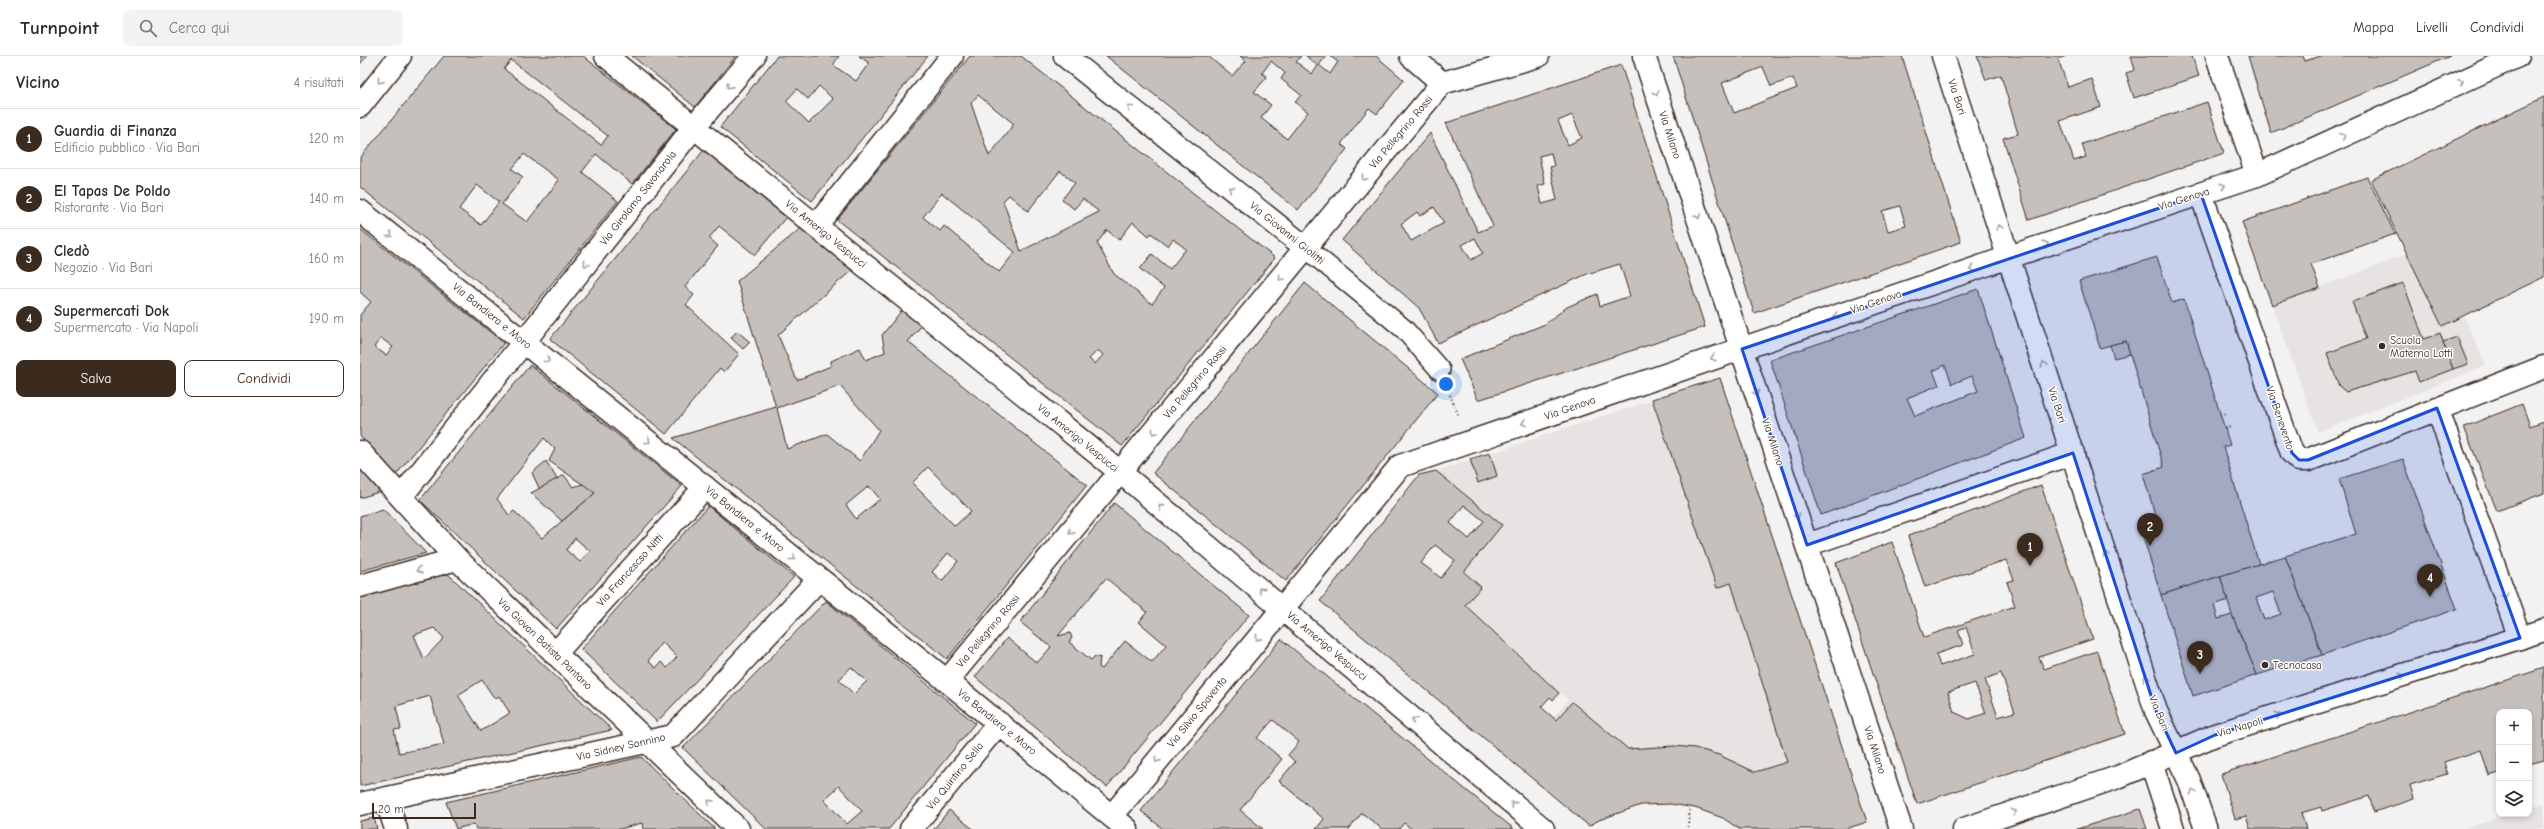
<!DOCTYPE html>
<html lang="it">
<head>
<meta charset="utf-8">
<style>
  body { margin:0; font-family:"Comic Neue",sans-serif; background:#f2f2f3; color:#2b2b33 }
  .controls { position:absolute; right:12px; bottom:12px; display:grid; overflow:hidden; border-radius:8px; box-shadow:0 2px 6px #0003 }
  .controls button { width:36px; height:36px; display:grid; place-items:center; padding:0; border:0; border-bottom:1px solid #e1e1e2; background:#fff; color:#2b2b33; font:20px sans-serif }
  .scale { position:absolute; left:12px; bottom:10px; width:104px; box-sizing:border-box; padding-left:4px; border:2px solid #3b2a1e; border-top:0; font-size:11px; line-height:14px; white-space:nowrap; color:#3b2a1e; -webkit-text-stroke:3px #fff; paint-order:stroke }
  .you { position:absolute; left:1086px; top:328px; width:14px; height:14px; margin:-10px; border:3px solid #fff; border-radius:50%; background:#1a73e8; box-shadow:0 0 0 6px #1a73e833 }
  .badge { display:grid; place-items:center; width:26px; height:26px; border-radius:50%; background:#3b2a1e; color:#fff; font-size:13px; font-weight:700 }
  .pin { position:absolute; translate:-50% -33px; filter:drop-shadow(0 1px 2px #0008) }
  .pin::after { content:''; position:absolute; top:21px; width:14px; height:12px; background:inherit; clip-path:polygon(0 0,100% 0,50% 100%) }
  .list { margin:0; padding:0; list-style:none }
  h2 { display:flex; justify-content:space-between; align-items:center; height:52px; margin:0; padding:0 16px; font-size:17px }
  h2 small { font-size:13px; font-weight:400; color:#7c7c81 }
  .list li { display:grid; grid-template-columns:26px 1fr auto; gap:12px; align-items:center; box-sizing:border-box; height:60px; padding:0 16px; border-top:1px solid #e1e1e2 }
  .list b { display:block; font-size:15px; white-space:nowrap }
  .list p { margin:0; font-size:13px; white-space:nowrap; color:#7c7c81 }
  .list em { font-size:13px; font-style:normal; color:#7c7c81 }
  .actions { display:flex; gap:8px; padding:12px 16px }
  .actions a { flex:1; padding:9px 0; border:1px solid #3b2a1e; border-radius:8px; text-align:center; font-size:14px; color:#3b2a1e }
  .actions .main { background:#3b2a1e; color:#fff }
  .icon { flex:none; width:22px; height:22px; fill:none; stroke:currentColor; stroke-width:2; stroke-linecap:round; stroke-linejoin:round }
  .map { position:relative; flex:none; width:2184px; height:773px; overflow:hidden }
  header { display:flex; align-items:center; gap:24px; box-sizing:border-box; height:56px; padding:0 20px; background:#fff; border-bottom:1px solid #e1e1e2 }
  header strong { font-size:19px }
  nav { display:flex; gap:22px; margin-inline-start:auto; font-size:14px }
  .search { width:280px; height:36px; background:#f2f2f3; display:flex; align-items:center; gap:10px; box-sizing:border-box; padding:0 14px; border-radius:8px; color:#7c7c81; font-size:15px }
  main { display:flex }
  aside { flex:1; background:#fff }
  .map>svg:first-child { display:block }
  .built { fill:#e6e3e2 }
  .building { fill:#c6c0bd; stroke:#3b2a1e; fill-rule:evenodd }
  .lines { fill:none; stroke-linecap:round; stroke-linejoin:round }
  .service-casing { stroke:#3b2a1e; stroke-width:22 }
  .minor-casing { stroke:#3b2a1e; stroke-width:25 }
  .tertiary-casing { stroke:#3b2a1e; stroke-width:25 }
  .path { stroke:#3b2a1e; stroke-width:2.5; stroke-dasharray:1 3; stroke-linecap:butt }
  .service { stroke:#fff; stroke-width:19 }
  .minor { stroke:#fff; stroke-width:22 }
  .tertiary { stroke:#fff; stroke-width:22 }
  .oneway { stroke:#a79f9a }
  .marked { fill:#1d4ed8; fill-opacity:0.2; stroke:#1d4ed8; stroke-width:3; stroke-linejoin:round }
  .poi-dot { fill:#3b2a1e; stroke:#fff; stroke-width:1.5 }
  .labels { text-anchor:middle; dominant-baseline:central; stroke-width:3; stroke-linejoin:round; paint-order:stroke }
  .street-label { font-size:11px; fill:#3b2a1e; stroke:#fff }
  .poi-label { font-size:11px; fill:#3b2a1e; stroke:#fff; text-anchor:start }
</style>
</head>
<body>
<header>
<strong>Turnpoint</strong>
<div class="search"><svg class="icon" aria-label="search" viewBox="0 0 24 24"><circle cx="10" cy="10" r="6"/><path d="M15 15l6 6"/></svg>Cerca qui</div>
<nav><a>Mappa</a><a>Livelli</a><a>Condividi</a></nav>
</header>
<main>
<aside>
<h2>Vicino<small>4 risultati</small></h2>
<ul class="list">
<li><span class="badge">1</span><div><b>Guardia di Finanza</b><p>Edificio pubblico · Via Bari</p></div><em>120 m</em></li>
<li><span class="badge">2</span><div><b>El Tapas De Poldo</b><p>Ristorante · Via Bari</p></div><em>140 m</em></li>
<li><span class="badge">3</span><div><b>Cledò</b><p>Negozio · Via Bari</p></div><em>160 m</em></li>
<li><span class="badge">4</span><div><b>Supermercati Dok</b><p>Supermercato · Via Napoli</p></div><em>190 m</em></li>
</ul>
<div class="actions"><a class="main">Salva</a><a>Condividi</a></div>
</aside>
<div class="map">
<svg width="2184" height="773" viewBox="0 0 2184 773">
  <rect width="100%" height="100%" fill="#f3f2f2"/>
  <filter id="ink" filterUnits="userSpaceOnUse"><feTurbulence type="fractalNoise" baseFrequency=".025" numOctaves="2"/><feDisplacementMap in="SourceGraphic" scale="8" xChannelSelector="R" yChannelSelector="G"/><feConvolveMatrix kernelMatrix="1 2 1 2 8 2 1 2 1" color-interpolation-filters="sRGB"/></filter>
  <g filter="url(#ink)">
    <g class="built">
      <path d="M2047 198 2081 270 2104 260 2126 310 1958 376 1912 249Z"/>
      <path d="M1360 322 1507 766 1485 773 1364 761 1336 751 1156 705 1208 644 1105 549 1121 531 1104 516 1142 469 1076 415Z"/>
      <path d="M2184 747V773H2103L2149 758H2169V752Z"/>
    </g>
    <g class="building">
      <path d="M0 0H7L0 8Z"/>
      <path d="M84 0H223L316 73 272 128 236 98 222 116 258 145 164 262 0 131V102ZM151 4 248 80 241 89 144 13ZM164 98 199 124 167 166 142 148 163 121 152 113ZM117 129 139 146 121 169 99 153Z"/>
      <path d="M272 0H376L335 51Z"/>
      <path d="M417 0H479L473 9 496 25 509 7 499 0H568L452 145 360 71ZM459 30 473 43 449 67 426 45 437 33 448 43Z"/>
      <path d="M610 0H661L915 202 762 390 477 164ZM618 39 654 68 629 100 611 47ZM700 115 715 127 702 143 714 153 723 143 739 156 661 195 643 145 649 139 668 155ZM582 137 655 196 639 216 584 170 580 175 563 161ZM773 166 789 180 791 177 808 190 813 183 826 193 810 213 792 198 780 213 804 232 792 248 754 218 737 187 747 174 759 184ZM738 294 743 299 735 308 729 303Z"/>
      <path d="M746 0H848L872 20 886 5 880 0H941L936 6 952 18 958 10 946 0H966L959 9 970 18 978 6 970 0H1016L1044 24 1017 58 1009 52 981 88 987 93 938 154ZM911 5 925 17 921 23 941 39 935 46 948 56 927 83 901 62 911 49 894 36 907 21 902 17Z"/>
      <path d="M1313 0H1542L1601 186 1394 257ZM1403 11 1411 30 1433 22 1437 32 1374 57 1362 27ZM1540 150 1546 170 1528 175 1522 155Z"/>
      <path d="M1617 0H1706L1698 3 1708 31 1732 23 1741 51 1700 65 1714 105 1726 101 1722 88 1847 46 1864 97 1669 164 1643 82 1658 78 1641 19 1626 24Z"/>
      <path d="M1771 0H1832L1839 20 1774 42 1766 17 1775 14Z"/>
      <path d="M1888 0H1943L1945 5 1961 0H2090L1911 77Z"/>
      <path d="M1261 9 1345 271 1118 344 1100 303 1185 268 1207 251 1237 238 1240 250 1270 240 1260 208 1227 218 1078 287 1059 252 982 184 1070 77 1118 176 1133 170 1086 67ZM1212 59 1222 82 1208 89 1198 65ZM1191 97 1194 110 1190 111 1197 144 1182 148 1178 130 1185 128 1179 100ZM1074 151 1084 167 1051 185 1041 168 1057 156 1060 160ZM1115 182 1123 197 1111 204 1102 189Z"/>
      <path d="M2184 41V221L2082 270 2011 124Z"/>
      <path d="M344 94 426 161 395 199 359 170 349 182 358 190 325 231 334 239 326 249 379 298 364 316 360 312 306 378 190 283Z"/>
      <path d="M2007 121 2035 178 1951 208 1960 232 1912 249 1882 166Z"/>
      <path d="M441 172 492 214 418 279 437 324 471 310V305L500 292 506 304 525 296 522 279 542 254 561 270 548 286 727 429 587 603 313 382 416 351 377 225ZM480 330 519 374 500 405 467 378 427 393 417 352ZM568 411 611 455 595 470 552 427ZM509 430 520 443 496 463 486 449ZM588 497 598 505 582 525 572 516Z"/>
      <path d="M0 173 144 287 35 420 0 380V259L11 246 0 236ZM21 282 33 291 26 299 14 291Z"/>
      <path d="M1797 201 1812 247 1824 243 1870 389 1863 391 1899 508 1801 539 1782 477 1799 472 1783 418 1804 411 1766 285 1740 292 1719 225Z"/>
      <path d="M945 227 1078 337 926 525 793 417Z"/>
      <path d="M2043 227 2064 283 2080 277 2093 313 2059 326 2055 315 1986 336 1979 330 1967 297 2006 283 1992 246Z"/>
      <path d="M1618 233 1666 382 1461 459 1410 304ZM1585 309 1592 328 1612 320 1618 335 1555 360 1547 342 1579 329 1573 315Z"/>
      <path d="M377 275 390 286 383 293 371 282Z"/>
      <path d="M2097 281 2108 308 2093 313 2083 286Z"/>
      <path d="M1766 285 1770 298 1754 302 1750 289Z"/>
      <path d="M170 309 322 430 196 573 60 444ZM184 382 195 393 189 405 235 437 182 482 154 455 149 459 137 443ZM215 482 230 495 220 506 206 494Z"/>
      <path d="M1360 322 1507 766 1485 773H1379L1363 762 1335 752 1311 748 1281 749 1239 764 1229 770 960 545 1059 419 1076 415 1142 469 1104 516 1121 531 1105 549 1199 637 1193 644 1190 641 1181 651 1196 664 1212 646 1268 693 1314 690 1335 692 1359 699 1395 716 1427 706 1371 527 1357 532 1292 343ZM1104 449 1124 465 1109 483 1090 467ZM1075 489 1095 504 1081 522 1061 507Z"/>
      <path d="M2162 348 2170 370 2184 365V437L2137 455 2104 371Z"/>
      <path d="M1130 397 1137 420 1118 427 1110 403Z"/>
      <path d="M2043 403 2097 553 1962 599 1925 500 1996 478 1979 423Z"/>
      <path d="M186 405 197 423 180 434 172 417Z"/>
      <path d="M0 410 22 435 0 442Z"/>
      <path d="M204 419 213 431 223 428 235 437 202 465 171 437Z"/>
      <path d="M1681 429 1733 583 1679 601 1684 613 1737 595 1765 678 1557 748 1476 507 1532 486 1564 581 1655 550 1647 526 1654 524 1646 504 1565 531 1548 480ZM1606 571 1615 598 1580 610 1576 598 1603 589 1598 574ZM1641 617 1655 656 1638 661 1625 623ZM1615 627 1626 657 1609 663 1594 656 1588 636Z"/>
      <path d="M754 447 889 559 747 731 615 621 647 582 677 607 691 591 660 566ZM746 522 787 556 779 566 806 589 792 606 765 585 742 613 739 611 740 601 737 602 735 600 731 604 709 586 712 582 710 577 698 580Z"/>
      <path d="M348 450 434 521 297 666 221 593ZM302 586 317 601 307 612 301 606 296 612 288 605Z"/>
      <path d="M23 453 66 497 0 515V460Z"/>
      <path d="M1925 500 1962 599 1897 619 1872 559 1860 520ZM1913 536 1921 558 1904 564 1896 542Z"/>
      <path d="M87 517 252 674 0 730V541ZM74 572 84 582 64 603 54 579ZM122 624 135 643 139 640 150 657 121 675 98 639ZM70 640 84 688 39 697 34 674 41 673 36 650Z"/>
      <path d="M1860 520 1868 544 1854 549 1858 563 1872 559 1897 619 1833 640 1801 539Z"/>
      <path d="M466 545 615 667 529 773H406L323 692ZM491 611 507 625 494 638 479 624ZM479 730 502 755 487 768 464 744Z"/>
      <path d="M921 583 1154 773H1052L1044 767 1039 773H1022L1002 757 989 773H956L964 763 919 725 935 706 928 699 939 686 913 664 897 682 922 703 880 754 903 773H803L781 755Z"/>
      <path d="M2184 612V704L2169 708V656H2139V717L2129 720 2121 694 2084 706 2087 718 2050 729 2054 743 2014 756 2009 740 1962 755 1961 751 1941 757 1946 773H1890L1886 760 1875 763 1861 718Z"/>
      <path d="M281 701 355 773H283L282 767 260 773H116L114 768 96 773 86 746Z"/>
      <path d="M1780 753 1787 773H1717L1771 756Z"/>
      <path d="M589 754 613 773H574Z"/>
      <path d="M14 762 17 773H0V765Z"/>
    </g>
    <g class="lines">
      <g class="service-casing">
        <path id="service" d="M946 192 1044 273 1080 314"/>
      </g>
      <g class="minor-casing">
        <g id="minor">
          <path d="M246 0 760 416 1183 773"/>
          <path d="M705 0 946 192"/>
          <path d="M1051 0 1082 27"/>
          <path d="M1284 0 1541 773"/>
          <path d="M1583 0 1796 655 1829 724 1846 773"/>
          <path d="M1857 0 1897 119"/>
          <path d="M1082 27 1178 0"/>
          <path d="M1841 138 1932 397 1939 404H1948L2184 311"/>
          <path d="M0 155 587 625 767 773"/>
          <path d="M456 170 592 0"/>
          <path d="M2077 352 2160 582"/>
          <path d="M0 396 97 503 378 773"/>
          <path d="M41 441 334 71 394 0"/>
          <path d="M1447 489 1713 397"/>
          <path d="M0 530 97 503"/>
          <path d="M195 598 345 431"/>
          <path d="M587 625 1082 27"/>
          <path d="M1791 706 1813 773"/>
          <path d="M26 743 36 773"/>
          <path d="M0 748 313 680 459 523"/>
          <path d="M752 760 1040 410 1649 201 1897 119 2158 0"/>
          <path d="M551 773 639 667"/>
          <path d="M1604 773 1758 721 1855 679 2184 574"/>
        </g>
      </g>
      <g class="tertiary-casing">
        <path id="tertiary" d="M0 50 40 0"/>
      </g>
      <g class="path">
        <path d="M1090 339 1099 360"/>
        <path d="M1860 359 1865 357"/>
        <path d="M1865 373 1870 371"/>
        <path d="M1328 771 1330 751"/>
      </g>
      <use href="#service" class="service"/>
      <use href="#minor" class="minor"/>
      <use href="#tertiary" class="tertiary"/>
    </g>
    <defs><path id="oneway-chevron" d="M-2-3.5L2.5 0L-2 3.5" fill="none" stroke-width="1.6" stroke-linecap="round" stroke-linejoin="round"/></defs>
    <g class="oneway">
      <use href="#oneway-chevron" transform="translate(20 25) rotate(129)"/>
      <use href="#oneway-chevron" transform="translate(2101 26) rotate(-25)"/>
      <use href="#oneway-chevron" transform="translate(369 30) rotate(130)"/>
      <use href="#oneway-chevron" transform="translate(1296 37) rotate(72)"/>
      <use href="#oneway-chevron" transform="translate(770 52) rotate(-141)"/>
      <use href="#oneway-chevron" transform="translate(1983 80) rotate(-25)"/>
      <use href="#oneway-chevron" transform="translate(1004 122) rotate(130)"/>
      <use href="#oneway-chevron" transform="translate(1863 130) rotate(-18)"/>
      <use href="#oneway-chevron" transform="translate(871 133) rotate(-141)"/>
      <use href="#oneway-chevron" transform="translate(1338 160) rotate(72)"/>
      <use href="#oneway-chevron" transform="translate(1639 171) rotate(-108)"/>
      <use href="#oneway-chevron" transform="translate(30 179) rotate(39)"/>
      <use href="#oneway-chevron" transform="translate(1686 188) rotate(-18)"/>
      <use href="#oneway-chevron" transform="translate(226 208) rotate(128)"/>
      <use href="#oneway-chevron" transform="translate(1612 213) rotate(161)"/>
      <use href="#oneway-chevron" transform="translate(921 222) rotate(130)"/>
      <use href="#oneway-chevron" transform="translate(1476 260) rotate(161)"/>
      <use href="#oneway-chevron" transform="translate(1353 302) rotate(161)"/>
      <use href="#oneway-chevron" transform="translate(187 304) rotate(39)"/>
      <use href="#oneway-chevron" transform="translate(1684 308) rotate(-108)"/>
      <use href="#oneway-chevron" transform="translate(1396 337) rotate(72)"/>
      <use href="#oneway-chevron" transform="translate(1164 367) rotate(161)"/>
      <use href="#oneway-chevron" transform="translate(794 376) rotate(130)"/>
      <use href="#oneway-chevron" transform="translate(288 385) rotate(39)"/>
      <use href="#oneway-chevron" transform="translate(801 451) rotate(-140)"/>
      <use href="#oneway-chevron" transform="translate(1437 460) rotate(72)"/>
      <use href="#oneway-chevron" transform="translate(711 476) rotate(130)"/>
      <use href="#oneway-chevron" transform="translate(1746 498) rotate(-108)"/>
      <use href="#oneway-chevron" transform="translate(433 502) rotate(39)"/>
      <use href="#oneway-chevron" transform="translate(59 514) rotate(165)"/>
      <use href="#oneway-chevron" transform="translate(901 534) rotate(-140)"/>
      <use href="#oneway-chevron" transform="translate(2145 540) rotate(71)"/>
      <use href="#oneway-chevron" transform="translate(898 582) rotate(129)"/>
      <use href="#oneway-chevron" transform="translate(2042 620) rotate(-17)"/>
      <use href="#oneway-chevron" transform="translate(1786 622) rotate(-108)"/>
      <use href="#oneway-chevron" transform="translate(1918 659) rotate(-18)"/>
      <use href="#oneway-chevron" transform="translate(1054 664) rotate(-140)"/>
      <use href="#oneway-chevron" transform="translate(797 704) rotate(129)"/>
      <use href="#oneway-chevron" transform="translate(1833 736) rotate(-109)"/>
      <use href="#oneway-chevron" transform="translate(350 746) rotate(-136)"/>
      <use href="#oneway-chevron" transform="translate(1153 748) rotate(-140)"/>
      <use href="#oneway-chevron" transform="translate(1654 756) rotate(-19)"/>
    </g>
  </g>
  <path class="marked" d="M1841 138 1932 397 1939 404H1948L2077 352 2160 582 1855 679 1816 697 1796 655 1713 397 1447 489 1382 293Z"/>
  <g class="poi-dot">
    <circle cx="2022" cy="290" r="4"/>
    <circle cx="1905" cy="609" r="4"/>
  </g>
  <g class="labels">
    <g class="street-label">
      <text transform="translate(1597 41) rotate(72)">Via Bari</text>
      <text transform="translate(1041 76) rotate(-50)">Via Pellegrino Rossi</text>
      <text transform="translate(1310 79) rotate(72)">Via Milano</text>
      <text transform="translate(278 142) rotate(-52)">Via Girolamo Savonarola</text>
      <text transform="translate(1824 143) rotate(-18)">Via Genova</text>
      <text transform="translate(927 177) rotate(39)">Via Giovanni Giolitti</text>
      <text transform="translate(466 178) rotate(39)">Via Amerigo Vespucci</text>
      <text transform="translate(1516 246) rotate(-19)">Via Genova</text>
      <text transform="translate(132 260) rotate(39)">Via Bandiera e Moro</text>
      <text transform="translate(835 326) rotate(-50)">Via Pellegrino Rossi</text>
      <text transform="translate(1697 349) rotate(72)">Via Bari</text>
      <text transform="translate(1210 352) rotate(-19)">Via Genova</text>
      <text transform="translate(1920 362) rotate(71)">Via Benevento</text>
      <text transform="translate(718 382) rotate(39)">Via Amerigo Vespucci</text>
      <text transform="translate(1413 386) rotate(72)">Via Milano</text>
      <text transform="translate(385 463) rotate(39)">Via Bandiera e Moro</text>
      <text transform="translate(270 514) rotate(-48)">Via Francescso Nitti</text>
      <text transform="translate(628 575) rotate(-50)">Via Pellegrino Rossi</text>
      <text transform="translate(185 588) rotate(44)">Via Giovan Batista Pantano</text>
      <text transform="translate(967 590) rotate(40)">Via Amerigo Vespucci</text>
      <text transform="translate(837 656) rotate(-51)">Via Silvio Spaventa</text>
      <text transform="translate(1799 657) rotate(68)">Via Bari</text>
      <text transform="translate(637 666) rotate(39)">Via Bandiera e Moro</text>
      <text transform="translate(1880 671) rotate(-17)">Via Napoli</text>
      <text transform="translate(261 691) rotate(-13)">Via Sidney Sonnino</text>
      <text transform="translate(1515 694) rotate(72)">Via Milano</text>
      <text transform="translate(595 720) rotate(-51)">Via Quintino Sella</text>
    </g>
    <g class="poi-label">
      <text x="2030" y="284">Scuola<tspan x="2030" dy="13">Materna Lotti</tspan></text>
      <text x="1913" y="609">Tecnocasa</text>
    </g>
  </g>
</svg>
<div class="controls">
<button>+</button>
<button>−</button>
<button><svg class="icon" aria-label="layers" viewBox="0 0 24 24"><path d="M12 4l9 5-9 5-9-5zM3 14l9 5 9-5"/></svg></button>
</div>
<div class="scale">20 m</div>
<div class="you"></div>
<div class="pin badge" style="left:1670px;top:510px">1</div>
<div class="pin badge" style="left:1790px;top:490px">2</div>
<div class="pin badge" style="left:1840px;top:618px">3</div>
<div class="pin badge" style="left:2070px;top:541px">4</div>
</div>
</main>
</body>
</html>
